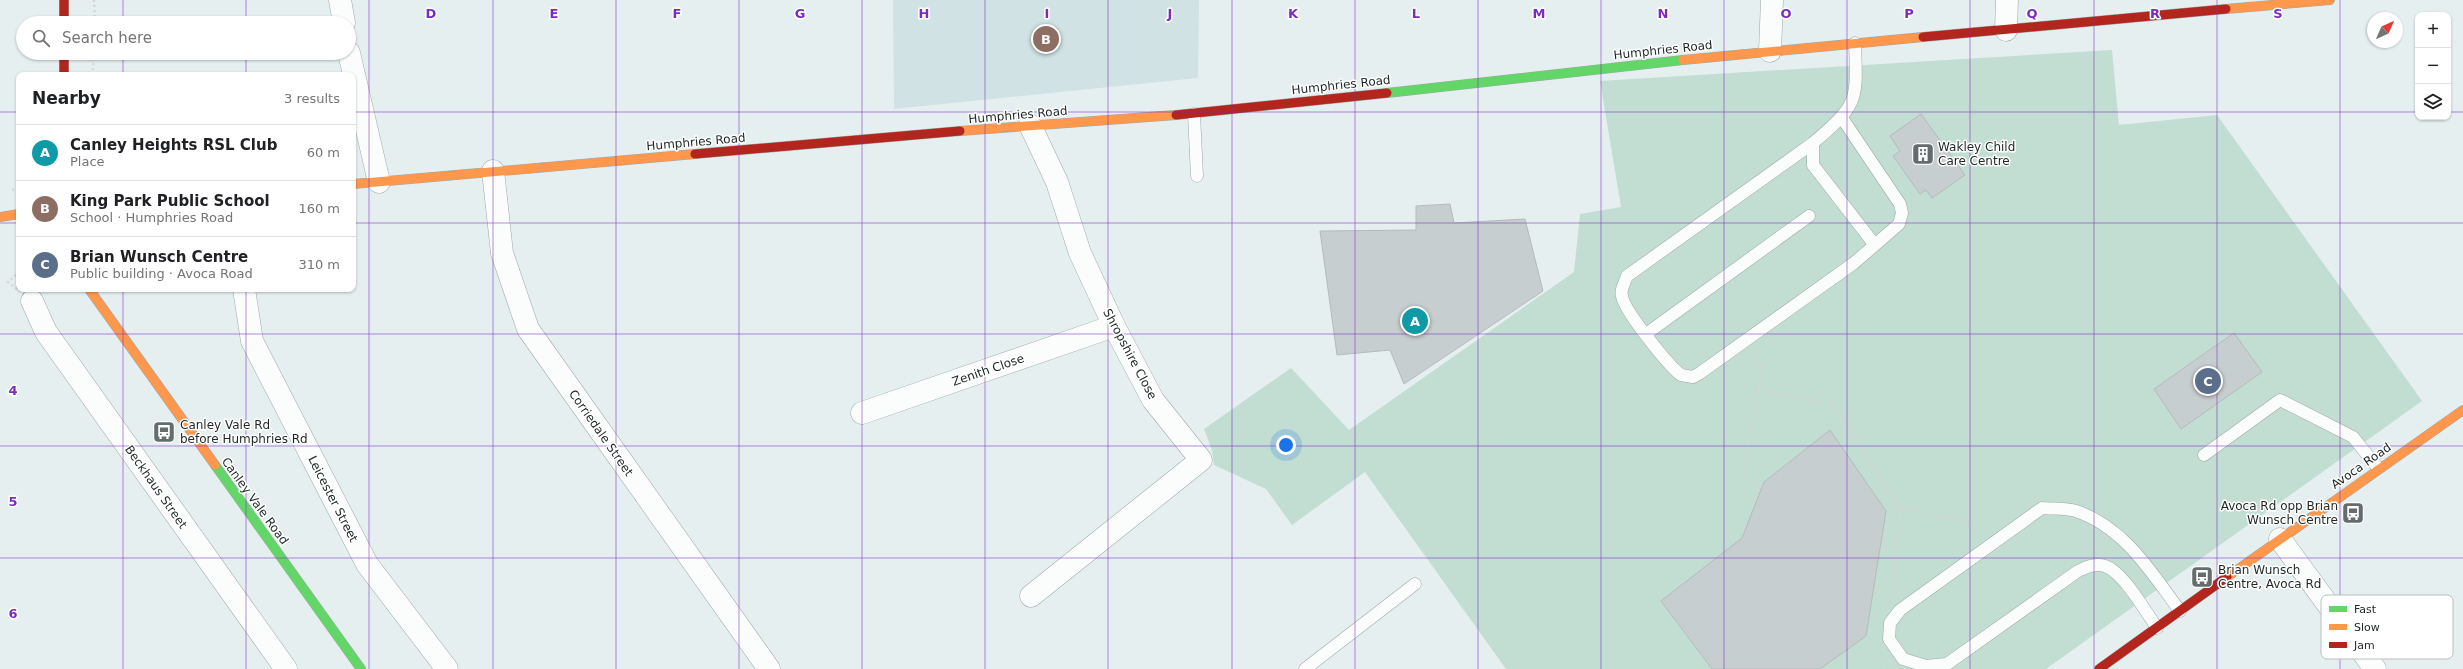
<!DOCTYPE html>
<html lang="en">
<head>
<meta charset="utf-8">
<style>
  body { margin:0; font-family:"DejaVu Sans",sans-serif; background:#f2f2f2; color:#202124 }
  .controls { position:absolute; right:12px; top:12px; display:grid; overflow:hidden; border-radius:8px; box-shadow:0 1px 3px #0004 }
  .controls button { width:36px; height:36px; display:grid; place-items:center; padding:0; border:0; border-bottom:1px solid #e0e0e0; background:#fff; color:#202124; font:20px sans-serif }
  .compass { position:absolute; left:2367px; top:12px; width:36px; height:36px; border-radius:50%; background:#fff; box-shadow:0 1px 3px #0004; rotate:45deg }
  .you { position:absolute; left:1286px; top:445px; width:14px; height:14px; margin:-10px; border:3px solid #fff; border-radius:50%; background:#1a73e8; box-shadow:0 0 0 6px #1a73e833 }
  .badge { display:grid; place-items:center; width:26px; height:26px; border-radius:50%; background:#b45309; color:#fff; font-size:13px; font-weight:700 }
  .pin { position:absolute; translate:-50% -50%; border:2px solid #fff; box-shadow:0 1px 4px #0006 }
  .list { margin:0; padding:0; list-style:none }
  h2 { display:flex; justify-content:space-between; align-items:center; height:52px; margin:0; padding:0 16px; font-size:17px }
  h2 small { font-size:13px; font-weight:400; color:#757577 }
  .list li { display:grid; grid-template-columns:26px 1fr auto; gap:12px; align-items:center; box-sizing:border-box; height:56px; padding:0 16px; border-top:1px solid #e0e0e0 }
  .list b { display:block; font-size:15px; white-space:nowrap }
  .list p { margin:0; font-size:13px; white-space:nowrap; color:#757577 }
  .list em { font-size:13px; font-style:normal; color:#757577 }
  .icon { flex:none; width:22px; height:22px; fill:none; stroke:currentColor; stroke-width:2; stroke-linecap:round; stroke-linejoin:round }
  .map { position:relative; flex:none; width:2463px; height:669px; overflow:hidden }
  .search { position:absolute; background:#fff; box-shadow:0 1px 3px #0004; left:16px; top:16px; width:340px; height:44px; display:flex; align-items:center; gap:10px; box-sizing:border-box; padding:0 14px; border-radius:22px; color:#757577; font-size:15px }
  .panel { position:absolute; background:#fff; box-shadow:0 1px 3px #0004; left:16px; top:72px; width:340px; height:220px; border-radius:8px }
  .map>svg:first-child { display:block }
  .built { fill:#d0e2e3 }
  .green { fill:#c2ddd2 }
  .building { fill:#c7ced0; stroke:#b4bbbd }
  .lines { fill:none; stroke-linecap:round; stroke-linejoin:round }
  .lane-casing { stroke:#9fa7a7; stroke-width:13 }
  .street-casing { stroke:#9fa7a7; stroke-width:23 }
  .fast-casing { stroke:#9fa7a7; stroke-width:10 }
  .slow-casing { stroke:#9fa7a7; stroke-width:10 }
  .jam-casing { stroke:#9fa7a7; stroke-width:10 }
  .path { stroke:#d4d7d7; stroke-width:2.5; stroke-dasharray:2 3; stroke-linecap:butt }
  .lane { stroke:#fbfdfd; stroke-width:12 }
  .street { stroke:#fbfdfd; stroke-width:22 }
  .fast { stroke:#63d668; stroke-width:9 }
  .slow { stroke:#ff974d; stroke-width:9 }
  .jam { stroke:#b3261e; stroke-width:9 }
  .grid { fill:none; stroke:#7b2cbf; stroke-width:1; stroke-opacity:0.55 }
  .labels { text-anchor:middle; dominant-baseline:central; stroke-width:3; stroke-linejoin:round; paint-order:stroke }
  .street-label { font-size:12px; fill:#1f2626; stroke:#fff }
  .poi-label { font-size:12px; fill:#1f2626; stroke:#fff; text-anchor:start }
  .key { fill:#fff; stroke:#bcbebe; stroke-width:1 }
  .key-label { font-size:11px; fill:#1f2626 }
  .grid-label { font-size:13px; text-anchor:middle; font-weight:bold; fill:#7b2cbf; stroke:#fff; stroke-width:3; stroke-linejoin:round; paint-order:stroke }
</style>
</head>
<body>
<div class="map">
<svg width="2463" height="669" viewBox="0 0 2463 669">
  <rect width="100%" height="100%" fill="#e5eff0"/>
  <path class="built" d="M893 0H1199L1198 78 894 109Z"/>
  <path class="green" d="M2112 50 2119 125 2217 115 2422 401 2046 669H1506L1365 472 1292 525 1266 489 1214 465 1212 450 1204 429 1291 368 1349 430 1574 272 1580 214 1621 207 1600 81Z"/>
  <g class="building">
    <path d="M1921 114 1965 175 1932 198 1926 190 1920 194 1893 156 1900 151 1890 136Z"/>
    <path d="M1450 204 1454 223 1525 219 1543 291 1404 384 1390 350 1337 355 1320 231 1416 230V206Z"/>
    <path d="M2234 333 2262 372 2181 429 2154 389Z"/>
    <path d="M1830 430 1886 511 1866 636 1820 669H1712L1661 601 1742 538 1764 482Z"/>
  </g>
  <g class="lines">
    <g class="lane-casing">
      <g id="lane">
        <path d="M1194 114 1197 176"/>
        <path d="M1842 118 1900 204 1902 213 1899 224 1854 263 1700 373 1693 377 1681 375C1669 366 1624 311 1622 296 1620 290 1625 282 1627 276L1813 143C1859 104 1857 101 1855 43"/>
        <path d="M1813 143V165L1874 244"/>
        <path d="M1646 334 1809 216"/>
        <path d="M2204 455 2280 400 2353 437 2378 468"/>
        <path d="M2157 628C2146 612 2123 572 2105 566 2095 563 2087 567 2078 571L1947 664 1926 666 1903 659 1889 639 1890 623 1900 610 2042 508C2053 509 2066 508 2076 511 2124 527 2151 572 2180 611"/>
        <path d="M1305 669 1415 584"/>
      </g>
    </g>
    <g class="street-casing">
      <g id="street">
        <path d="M340 0 344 23"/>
        <path d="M2006 30 2007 0"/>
        <path d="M1770 51 1772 0"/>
        <path d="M349 53 379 182"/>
        <path d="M1030 125 1057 182 1080 253 1114 326 1153 400 1201 460 1031 596"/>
        <path d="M493 171 502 253 528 329 769 669"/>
        <path d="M244 289 252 341 367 564 447 669"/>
        <path d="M32 301 46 332 286 669"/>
        <path d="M862 413 1114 326"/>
        <path d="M2280 539 2375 669"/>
      </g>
    </g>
    <g class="fast-casing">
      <g id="fast">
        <path d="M1387 93 1683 60"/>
        <path d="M215 465 361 669"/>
      </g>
    </g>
    <g class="slow-casing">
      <g id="slow">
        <path d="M2226 9 2330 0"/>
        <path d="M1683 60 1923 37"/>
        <path d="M960 131 1176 115"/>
        <path d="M353 184 695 154"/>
        <path d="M0 217 19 214"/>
        <path d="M89 289 215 465"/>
        <path d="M2227 577 2463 410"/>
      </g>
    </g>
    <g class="jam-casing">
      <g id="jam">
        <path d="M64 0V23"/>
        <path d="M1923 37 2226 9"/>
        <path d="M64 53V75"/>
        <path d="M1176 115 1387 93"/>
        <path d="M695 154 960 131"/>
        <path d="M2099 669 2227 577"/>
      </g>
    </g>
    <g class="path">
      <path d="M94 0 95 23"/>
      <path d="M92 75 95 53"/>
      <path d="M12 190 19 187"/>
      <path d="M17 289 8 282 19 272"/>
      <path d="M1752 354 1763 370 1744 468 1760 493"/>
      <path d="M1758 390 1830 404 1900 507 1970 523 1978 535"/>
      <path d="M1893 595 1900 507"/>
      <path d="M1884 669 1885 661"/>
    </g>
    <use href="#lane" class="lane"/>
    <use href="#street" class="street"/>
    <use href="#fast" class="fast"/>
    <use href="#slow" class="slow"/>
    <use href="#jam" class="jam"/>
  </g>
  <path class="grid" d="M123 0V23M246 0V23M369 0V669M493 0V669M616 0V669M739 0V669M862 0V669M985 0V669M1108 0V669M1232 0V669M1355 0V669M1478 0V669M1601 0V669M1724 0V669M1847 0V669M1970 0V669M2094 0V669M2217 0V669M2340 0V669M123 53V75M246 53V75M0 112H19M353 112H2418M2448 112H2463M0 223H19M353 223H2463M123 289V669M246 289V669M0 334H2463M0 446H2463M0 558H2463"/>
  <defs>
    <g id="building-square" transform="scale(1.15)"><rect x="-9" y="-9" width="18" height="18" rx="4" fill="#646c6d" stroke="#fff"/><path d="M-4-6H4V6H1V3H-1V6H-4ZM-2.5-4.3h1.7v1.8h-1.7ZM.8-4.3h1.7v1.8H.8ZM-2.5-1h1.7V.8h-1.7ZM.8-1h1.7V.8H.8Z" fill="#fff"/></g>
    <g id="bus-square" transform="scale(1.15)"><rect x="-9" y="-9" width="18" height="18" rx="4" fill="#646c6d" stroke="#fff"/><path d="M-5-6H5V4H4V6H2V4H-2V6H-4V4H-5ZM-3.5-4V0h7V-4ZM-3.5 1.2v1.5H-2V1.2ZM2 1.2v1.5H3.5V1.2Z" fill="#fff"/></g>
  </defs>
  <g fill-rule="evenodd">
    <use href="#building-square" x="1923" y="154"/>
    <use href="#bus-square" x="164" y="432"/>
    <use href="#bus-square" x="2353" y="513"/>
    <use href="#bus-square" x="2202" y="577"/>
  </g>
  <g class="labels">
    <g class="street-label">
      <text transform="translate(1663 50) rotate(-6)">Humphries Road</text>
      <text transform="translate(1341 85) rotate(-6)">Humphries Road</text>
      <text transform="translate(1018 115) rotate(-5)">Humphries Road</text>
      <text transform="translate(696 142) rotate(-5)">Humphries Road</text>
      <text transform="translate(1130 354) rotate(62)">Shropshire Close</text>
      <text transform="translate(988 370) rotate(-19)">Zenith Close</text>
      <text transform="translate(601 433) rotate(55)">Corriedale Street</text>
      <text transform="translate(2361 466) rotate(-35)">Avoca Road</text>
      <text transform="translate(156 487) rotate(55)">Beckhaus Street</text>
      <text transform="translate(333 499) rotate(63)">Leicester Street</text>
      <text transform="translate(255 501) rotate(54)">Canley Vale Road</text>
    </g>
    <g class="poi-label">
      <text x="1938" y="147">Wakley Child<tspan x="1938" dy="14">Care Centre</tspan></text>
      <text x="180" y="425">Canley Vale Rd<tspan x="180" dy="14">before Humphries Rd</tspan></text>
      <text x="2338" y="506" text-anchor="end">Avoca Rd opp Brian<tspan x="2338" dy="14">Wunsch Centre</tspan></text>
      <text x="2218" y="570">Brian Wunsch<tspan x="2218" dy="14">Centre, Avoca Rd</tspan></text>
    </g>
  </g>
  <rect x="2321" y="595" width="132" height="64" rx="6" class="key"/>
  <rect x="2329" y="606" width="18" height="6" fill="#63d668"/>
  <rect x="2329" y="624" width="18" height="6" fill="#ff974d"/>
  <rect x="2329" y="642" width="18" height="6" fill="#b3261e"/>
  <g class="key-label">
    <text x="2354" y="613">Fast</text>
    <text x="2354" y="631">Slow</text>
    <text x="2354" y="649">Jam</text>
  </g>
  <g class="grid-label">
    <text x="431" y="18">D</text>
    <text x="554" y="18">E</text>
    <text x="677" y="18">F</text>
    <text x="800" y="18">G</text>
    <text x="924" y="18">H</text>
    <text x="1047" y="18">I</text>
    <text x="1170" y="18">J</text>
    <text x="1293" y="18">K</text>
    <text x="1416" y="18">L</text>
    <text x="1539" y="18">M</text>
    <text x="1663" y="18">N</text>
    <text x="1786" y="18">O</text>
    <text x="1909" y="18">P</text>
    <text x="2032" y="18">Q</text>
    <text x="2155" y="18">R</text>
    <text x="2278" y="18">S</text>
    <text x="13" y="395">4</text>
    <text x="13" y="506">5</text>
    <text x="13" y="618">6</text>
  </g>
</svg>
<div class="controls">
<button>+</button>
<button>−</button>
<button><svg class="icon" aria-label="layers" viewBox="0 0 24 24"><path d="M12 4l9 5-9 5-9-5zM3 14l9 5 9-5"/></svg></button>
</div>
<svg class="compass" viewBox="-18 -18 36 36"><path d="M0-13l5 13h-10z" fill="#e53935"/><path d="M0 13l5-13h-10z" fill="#757577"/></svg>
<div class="you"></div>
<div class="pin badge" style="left:1415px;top:321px;background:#0f9aa8">A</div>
<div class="pin badge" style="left:1046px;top:39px;background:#8d6e63">B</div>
<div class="pin badge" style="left:2208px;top:381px;background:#5c6f8a">C</div>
<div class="search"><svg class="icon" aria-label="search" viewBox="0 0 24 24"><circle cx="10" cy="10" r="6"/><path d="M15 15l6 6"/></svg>Search here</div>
<section class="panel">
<h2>Nearby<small>3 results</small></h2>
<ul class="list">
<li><span class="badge" style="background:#0f9aa8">A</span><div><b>Canley Heights RSL Club</b><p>Place</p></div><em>60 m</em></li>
<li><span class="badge" style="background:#8d6e63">B</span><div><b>King Park Public School</b><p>School · Humphries Road</p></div><em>160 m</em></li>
<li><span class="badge" style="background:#5c6f8a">C</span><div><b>Brian Wunsch Centre</b><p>Public building · Avoca Road</p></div><em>310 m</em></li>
</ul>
</section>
</div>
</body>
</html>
